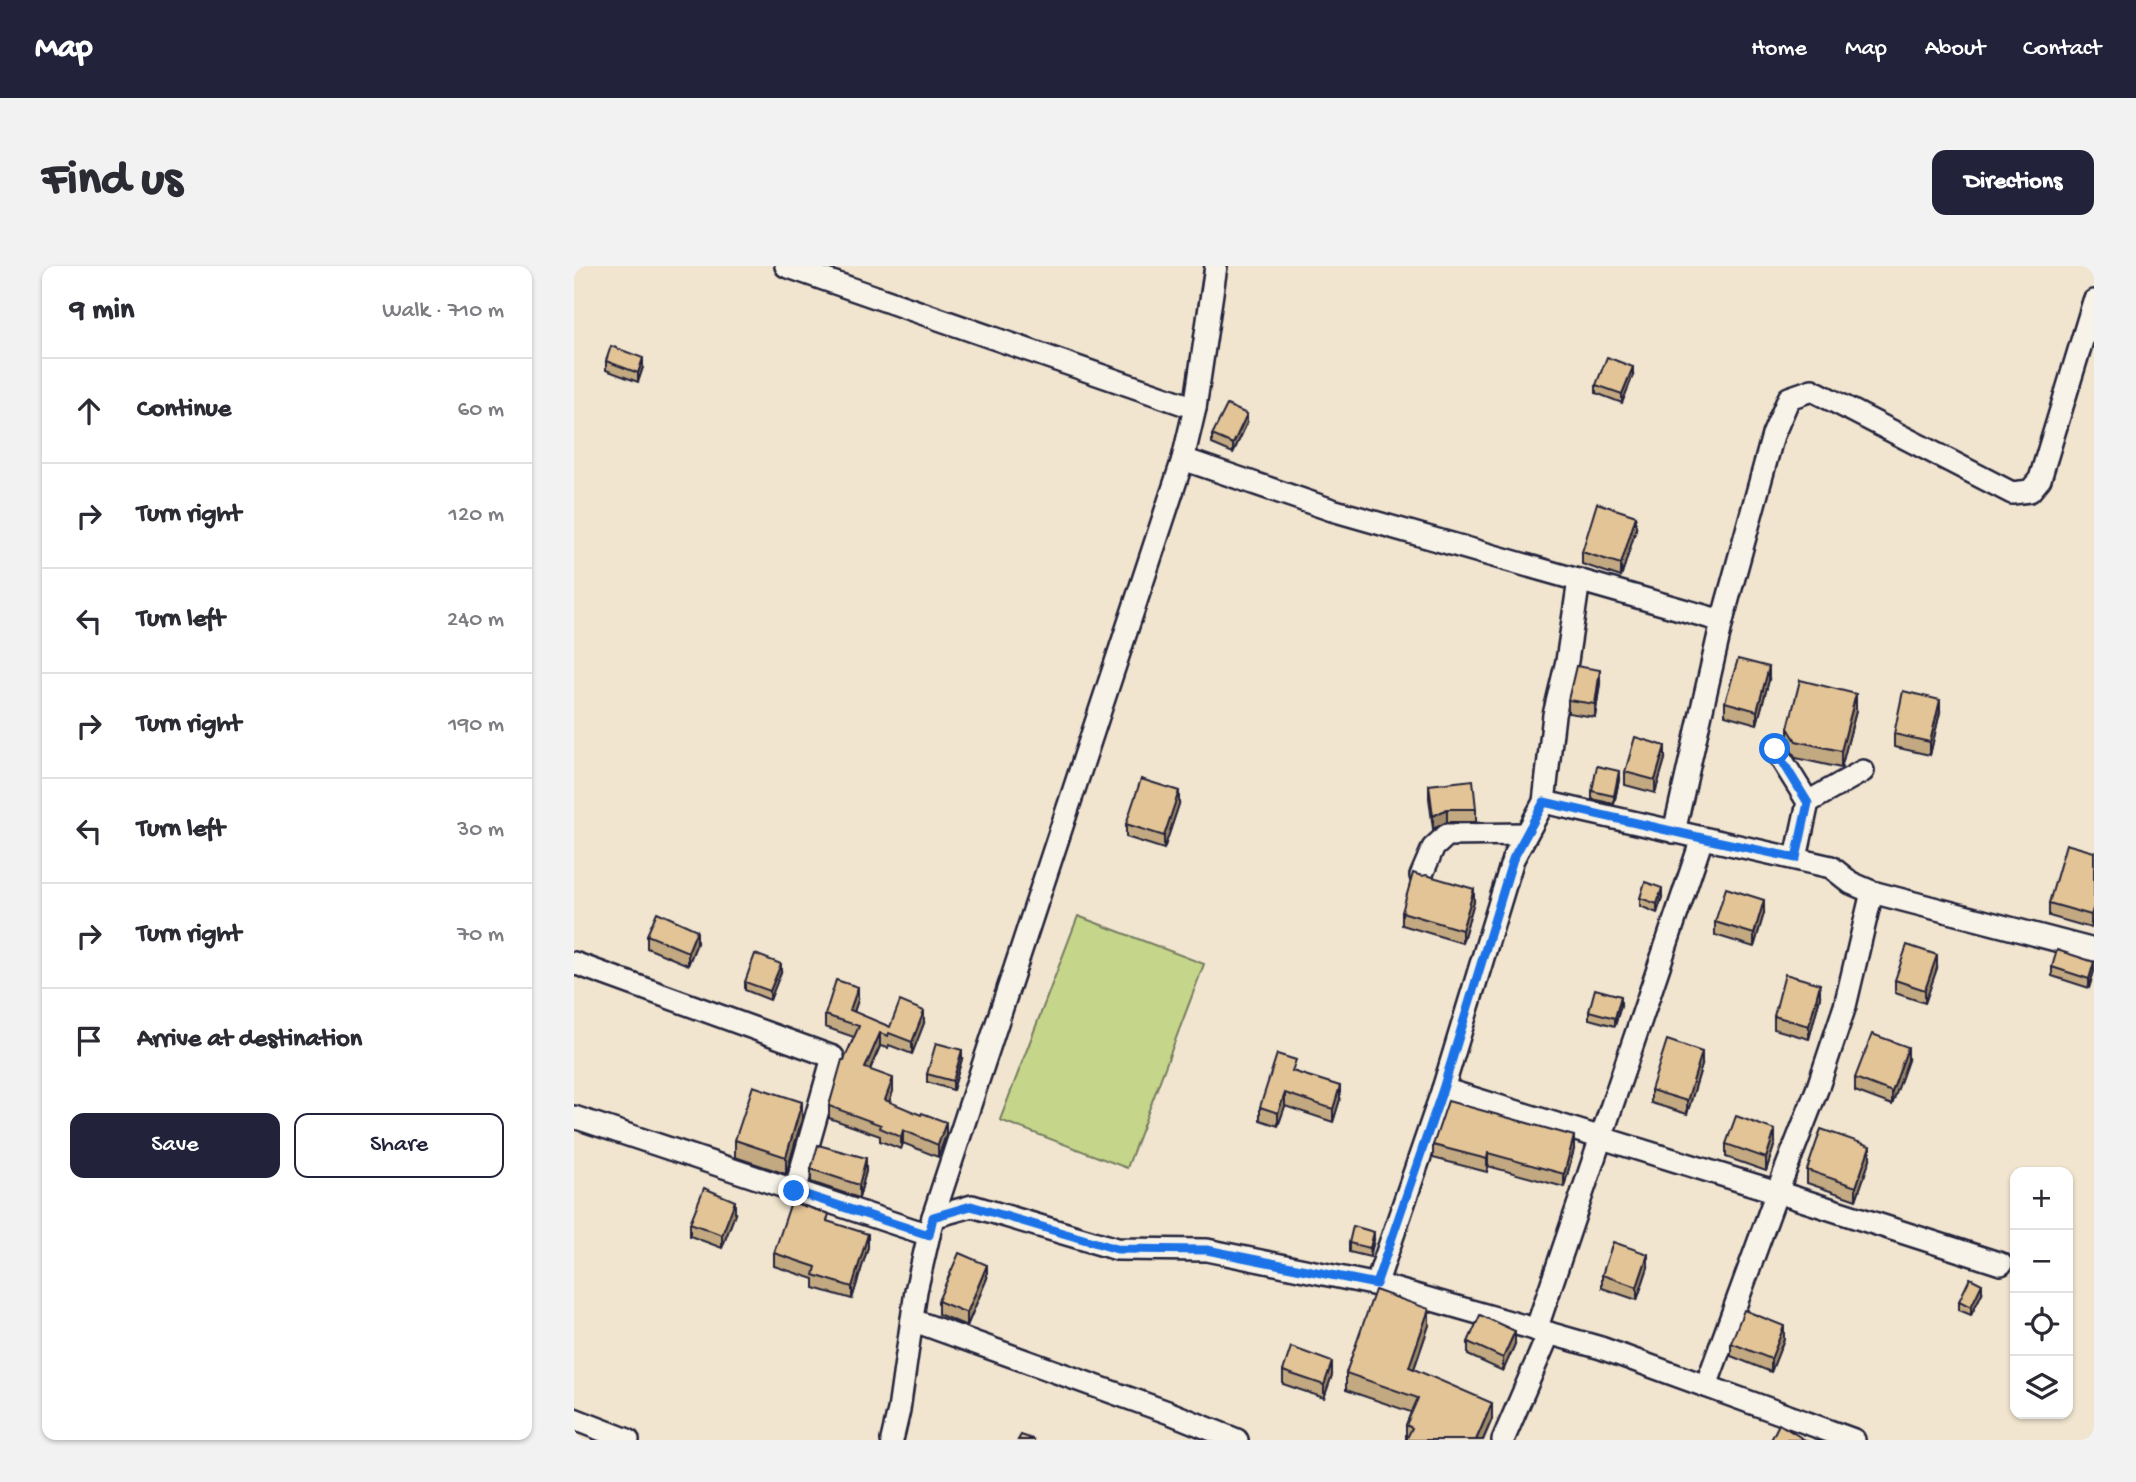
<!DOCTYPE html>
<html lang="en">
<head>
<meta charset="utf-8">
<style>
  body { margin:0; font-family:"Gochi Hand",sans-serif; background:#f2f2f3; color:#2b2b33 }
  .controls { position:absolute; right:21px; bottom:21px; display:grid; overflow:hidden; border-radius:14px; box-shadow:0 2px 5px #0004 }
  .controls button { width:63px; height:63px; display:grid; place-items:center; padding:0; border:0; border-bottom:2px solid #e1e1e2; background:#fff; color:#2b2b33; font:35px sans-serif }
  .stop { position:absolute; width:21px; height:21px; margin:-16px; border:5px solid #1a73e8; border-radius:50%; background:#fff }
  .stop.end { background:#1a73e8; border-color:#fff; box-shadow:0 2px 7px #0008 }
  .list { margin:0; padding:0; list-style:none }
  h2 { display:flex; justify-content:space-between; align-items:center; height:91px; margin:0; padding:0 28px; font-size:30px }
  h2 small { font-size:23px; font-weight:400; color:#7c7c81 }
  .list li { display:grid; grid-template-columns:46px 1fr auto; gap:21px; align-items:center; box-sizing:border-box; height:105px; padding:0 28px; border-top:2px solid #e1e1e2 }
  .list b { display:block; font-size:26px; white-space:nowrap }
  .list em { font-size:23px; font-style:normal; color:#7c7c81 }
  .actions { display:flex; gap:14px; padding:21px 28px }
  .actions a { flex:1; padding:16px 0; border:2px solid #22223b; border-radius:14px; text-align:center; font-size:24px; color:#22223b }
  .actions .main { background:#22223b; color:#fff }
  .icon { flex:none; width:38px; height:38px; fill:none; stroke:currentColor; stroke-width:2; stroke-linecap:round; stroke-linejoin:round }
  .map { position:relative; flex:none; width:1520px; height:1174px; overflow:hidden; border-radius:14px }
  header { display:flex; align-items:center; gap:42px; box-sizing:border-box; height:98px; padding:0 35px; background:#22223b; color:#fff }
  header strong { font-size:33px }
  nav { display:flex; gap:38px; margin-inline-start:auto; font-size:24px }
  .intro { display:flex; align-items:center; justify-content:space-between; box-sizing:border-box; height:168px; padding:0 42px }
  h1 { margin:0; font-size:49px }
  .button { padding:18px 32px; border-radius:14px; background:#22223b; color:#fff; font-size:24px; font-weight:700 }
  main { display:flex; gap:42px; padding:0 42px }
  aside { flex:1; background:#fff; border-radius:14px; box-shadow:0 2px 5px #0004 }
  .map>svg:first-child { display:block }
  .green { fill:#c5d589; stroke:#747c62; stroke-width:2 }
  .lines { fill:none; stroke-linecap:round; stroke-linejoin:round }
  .minor-casing { stroke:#22223b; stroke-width:26 }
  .minor { stroke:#f7f3e8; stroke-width:21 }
  .wall { fill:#c3a981; stroke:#22223b; stroke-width:2 }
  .shaded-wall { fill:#9f8969; stroke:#22223b; stroke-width:2 }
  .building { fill:#e3c496; stroke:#22223b; stroke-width:2 }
  .route { stroke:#1a73e8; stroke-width:9 }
</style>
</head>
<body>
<header>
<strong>Map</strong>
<nav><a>Home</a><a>Map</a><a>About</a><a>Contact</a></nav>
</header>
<div class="intro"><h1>Find us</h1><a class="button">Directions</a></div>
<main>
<aside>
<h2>9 min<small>Walk · 710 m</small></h2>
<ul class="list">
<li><svg class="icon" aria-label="ahead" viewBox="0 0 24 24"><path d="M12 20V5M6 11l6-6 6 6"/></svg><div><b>Continue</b></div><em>60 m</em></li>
<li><svg class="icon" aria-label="right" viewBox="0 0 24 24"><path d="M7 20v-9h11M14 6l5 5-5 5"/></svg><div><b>Turn right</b></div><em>120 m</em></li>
<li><svg class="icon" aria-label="left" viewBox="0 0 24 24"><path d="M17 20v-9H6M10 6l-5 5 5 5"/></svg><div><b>Turn left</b></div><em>240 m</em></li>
<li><svg class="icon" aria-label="right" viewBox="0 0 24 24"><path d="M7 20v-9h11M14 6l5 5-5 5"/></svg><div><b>Turn right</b></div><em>190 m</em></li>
<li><svg class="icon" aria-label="left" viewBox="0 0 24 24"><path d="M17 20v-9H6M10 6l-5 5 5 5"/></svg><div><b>Turn left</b></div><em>30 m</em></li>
<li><svg class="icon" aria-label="right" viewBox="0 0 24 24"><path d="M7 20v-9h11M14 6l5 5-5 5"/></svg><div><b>Turn right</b></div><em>70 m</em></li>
<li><svg class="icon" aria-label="arrive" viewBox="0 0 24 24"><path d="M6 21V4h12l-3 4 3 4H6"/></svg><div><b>Arrive at destination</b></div></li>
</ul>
<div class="actions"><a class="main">Save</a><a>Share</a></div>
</aside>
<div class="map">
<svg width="1520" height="1174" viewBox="0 0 1520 1174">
  <rect width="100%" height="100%" fill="#f1e5cf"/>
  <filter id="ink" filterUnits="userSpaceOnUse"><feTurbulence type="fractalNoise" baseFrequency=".0143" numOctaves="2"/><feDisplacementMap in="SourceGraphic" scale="14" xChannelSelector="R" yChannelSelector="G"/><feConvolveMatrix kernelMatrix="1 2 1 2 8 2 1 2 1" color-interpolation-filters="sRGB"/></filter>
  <g filter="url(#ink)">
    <path class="green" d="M504 650 630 698 553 902 426 854Z"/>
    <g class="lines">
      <g class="minor-casing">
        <g id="minor">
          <path d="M212 0 621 142 609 193 359 951 342 1025 325 1144 318 1174"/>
          <path d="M621 142 642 0"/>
          <path d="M609 193 758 244 1148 355 1100 566"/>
          <path d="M1148 355 1199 169 1215 132 1238 124 1438 227 1456 225 1466 213 1520 35"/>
          <path d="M1201 483 1234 536 1222 592"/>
          <path d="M970 536 1257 601 1277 617 1298 626 1520 684"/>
          <path d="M1234 536 1289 505"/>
          <path d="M847 610 859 582 873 569 952 568"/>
          <path d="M0 697 259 791 221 925"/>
          <path d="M869 823 1203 926 1427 998"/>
          <path d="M0 851 355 969"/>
          <path d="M359 951 398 940 543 983 633 984 813 1021 1027 1082 1280 1174"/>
          <path d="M802 1019 869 823 939 593 970 536 980 449 993 395 1005 314"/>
          <path d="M338 1054 596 1147 663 1174"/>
          <path d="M962 1064 1128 573"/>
          <path d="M1132 1120 1203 926 1244 821 1271 740 1298 626"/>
          <path d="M0 1153 54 1174"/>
          <path d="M929 1174 975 1067"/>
        </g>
      </g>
      <use href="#minor" class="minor"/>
    </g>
    <g class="wall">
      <path d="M32 95 69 101 64 116 32 104Z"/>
      <path d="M1059 109 1048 137 1022 127V119Z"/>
      <path d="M673 157 659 187 638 178V169Z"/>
      <path d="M1062 263 1047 311 1008 298V286Z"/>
      <path d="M1195 414 1183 458 1151 449V436Z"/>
      <path d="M1026 417 1021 451 994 447V434Z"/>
      <path d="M1282 445 1267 502 1222 492 1214 479V462Z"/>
      <path d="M1366 446 1356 489 1320 481V468Z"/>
      <path d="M1091 493 1081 527 1051 519V506Z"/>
      <path d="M1045 514 1040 538 1018 533V525Z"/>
      <path d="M855 519 902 543V556H873L859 563 855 532Z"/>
      <path d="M605 538 590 583 552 571V558Z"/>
      <path d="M1520 586 1517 662 1475 650V637Z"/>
      <path d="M1088 631 1083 647 1066 640V632Z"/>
      <path d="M900 636 888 677 828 659V646Z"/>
      <path d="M1190 647 1180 681 1141 669V656Z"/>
      <path d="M73 669 123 677 114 699 73 682Z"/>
      <path d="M1478 701 1520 705 1515 722 1478 710Z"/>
      <path d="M1363 702 1351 737 1321 727V714Z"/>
      <path d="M207 706 196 734 171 724V716Z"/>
      <path d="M1246 731 1235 773 1200 763V750Z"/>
      <path d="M284 734 280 746 316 761 350 757 338 788 315 779 314 782 306 780 296 804 319 825 315 836 372 869 364 891 329 877 327 883 306 875V870L255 852V840L270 794 280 771 251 761V749Z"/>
      <path d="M1047 739 1041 760 1015 753V745Z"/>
      <path d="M388 793 379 824 353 816V808Z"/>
      <path d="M1334 794 1318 839 1281 825V812Z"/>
      <path d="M1128 799 1113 848 1077 837V824Z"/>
      <path d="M722 806 766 833 759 856 711 840 704 860 686 854V841Z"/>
      <path d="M228 853 212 908 161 891V874Z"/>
      <path d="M1201 877 1192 905 1152 891V878Z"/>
      <path d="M859 879 1000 883 990 921 914 900 913 906 859 892Z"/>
      <path d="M1296 893 1282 934 1233 917V904Z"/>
      <path d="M237 903 292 905 285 932 237 916Z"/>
      <path d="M161 948 148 982 116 970V957Z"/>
      <path d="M255 956 294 981 278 1033 240 1022V1013L200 1000V987Z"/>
      <path d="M800 974 796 991 775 986V977Z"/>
      <path d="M1074 1001 1063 1034 1028 1022V1009Z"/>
      <path d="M413 1012 393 1060 364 1048V1035Z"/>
      <path d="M1408 1027 1397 1049 1385 1044V1035Z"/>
      <path d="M855 1059 840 1103 918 1153 909 1174H832V1159L837 1146 772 1124V1107Z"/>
      <path d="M1210 1073 1197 1106 1157 1090V1077Z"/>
      <path d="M894 1076 941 1078 929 1105 894 1089Z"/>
      <path d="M709 1105 758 1109 750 1132 709 1118Z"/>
    </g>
    <g class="shaded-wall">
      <path d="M69 92V101L64 116V107Z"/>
      <path d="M1059 101V109L1048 137V128Z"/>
      <path d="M673 148V157L659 187V178Z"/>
      <path d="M1062 250V263L1047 311V298Z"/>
      <path d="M1195 401V414L1183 458V445Z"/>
      <path d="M1026 404V417L1021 451V438Z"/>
      <path d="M1282 428V445L1267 502V485Z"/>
      <path d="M1366 434V446L1356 489V476Z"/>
      <path d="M1091 480V493L1081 527V514Z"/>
      <path d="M1045 505V514L1040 538V530Z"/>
      <path d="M605 525V538L590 583V570Z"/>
      <path d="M873 543V556L859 563V550Z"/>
      <path d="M1088 622V631L1083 647V638Z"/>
      <path d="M900 623V636L888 677V664Z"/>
      <path d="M1190 634V647L1180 681V668Z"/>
      <path d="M1520 640V653L1517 662V649Z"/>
      <path d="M123 664V677L114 699V686Z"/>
      <path d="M1363 689V702L1351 737V724Z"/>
      <path d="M1520 696V705L1515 722V713Z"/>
      <path d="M207 698V706L196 734V725Z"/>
      <path d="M1246 718V731L1235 773V760Z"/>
      <path d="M284 721V734L276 757V744Z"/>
      <path d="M1047 730V739L1041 760V752Z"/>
      <path d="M350 745V757L338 788V776Z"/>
      <path d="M306 767V780L291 814V802Z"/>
      <path d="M1334 781V794L1318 839V826Z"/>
      <path d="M388 784V793L379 824V815Z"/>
      <path d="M1128 786V799L1113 848V835Z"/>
      <path d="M319 812V825L311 847V834Z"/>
      <path d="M766 820V833L759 856V843Z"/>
      <path d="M711 827V840L704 860V847Z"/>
      <path d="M228 836V853L212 908V891Z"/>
      <path d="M372 856V869L364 891V879Z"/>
      <path d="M329 864V877L327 883V871Z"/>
      <path d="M1201 864V877L1192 905V892Z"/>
      <path d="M1000 870V883L990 921V908Z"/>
      <path d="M1296 880V893L1282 934V921Z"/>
      <path d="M914 887V900L913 906V893Z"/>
      <path d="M292 892V905L285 932V919Z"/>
      <path d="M161 935V948L148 982V969Z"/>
      <path d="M800 966V974L796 991V982Z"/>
      <path d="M294 968V981L278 1033V1021Z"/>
      <path d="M1074 988V1001L1063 1034V1021Z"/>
      <path d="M413 999V1012L393 1060V1047Z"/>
      <path d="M1408 1018V1027L1397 1049V1041Z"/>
      <path d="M855 1043V1059L835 1117V1101Z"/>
      <path d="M1210 1060V1073L1197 1106V1093Z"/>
      <path d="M941 1065V1078L929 1105V1092Z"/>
      <path d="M758 1096V1109L750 1132V1119Z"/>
      <path d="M918 1137V1153L909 1174H902Z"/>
    </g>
    <g class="building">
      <path d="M37 80 69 92 64 107 32 95Z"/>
      <path d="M1033 91 1059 101 1048 128 1022 119Z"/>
      <path d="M653 139 673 148 659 178 638 169Z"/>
      <path d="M1023 237 1062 250 1047 298 1008 286Z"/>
      <path d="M1164 393 1195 401 1183 445 1151 436Z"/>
      <path d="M1002 400 1026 404 1021 438 994 434Z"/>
      <path d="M1226 414 1282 428 1267 485 1222 475 1214 462Z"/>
      <path d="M1329 425 1366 434 1356 476 1320 468Z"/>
      <path d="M1061 471 1091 480 1081 514 1051 506Z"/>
      <path d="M1023 500 1045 505 1040 530 1018 525Z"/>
      <path d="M567 513 605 525 590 570 552 558Z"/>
      <path d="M899 514 902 543H873L859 550 855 519Z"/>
      <path d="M1492 578 1520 586V640L1517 649 1475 637Z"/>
      <path d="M839 607 848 610 852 609 900 623 888 664 828 646Z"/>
      <path d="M1071 616 1088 622 1083 638 1066 632Z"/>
      <path d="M1152 622 1190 634 1180 668 1141 656Z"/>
      <path d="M83 646 123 664 114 686 73 669Z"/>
      <path d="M1333 679 1363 689 1351 724 1321 714Z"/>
      <path d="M1483 684 1520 696 1515 713 1478 701Z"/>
      <path d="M181 688 207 698 196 725 171 716Z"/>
      <path d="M1211 708 1246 718 1235 760 1200 750Z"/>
      <path d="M262 714 284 721 276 744 316 761 326 735 350 745 338 776 315 767 314 770 306 767 291 802 319 812 311 834 347 849 348 847 372 856 364 879 329 864 327 871 306 862 307 859 255 840 268 794H270L285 760 251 749Z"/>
      <path d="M1021 723 1047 730 1041 752 1015 745Z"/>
      <path d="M1298 768 1334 781 1318 826 1281 812Z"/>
      <path d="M1093 774 1128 786 1113 835 1077 824Z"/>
      <path d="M362 777 388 784 379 815 353 808Z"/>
      <path d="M703 788 722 794 718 805 766 820 759 843 711 827 704 847 686 841Z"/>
      <path d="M179 820 228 836 212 891 161 874Z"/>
      <path d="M874 835 1000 870 990 908 914 887 913 893 859 879Z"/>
      <path d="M1162 850 1201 864 1192 892 1152 878Z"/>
      <path d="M1247 863 1296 880 1282 921 1233 904Z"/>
      <path d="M244 879 292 892 285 919 237 903Z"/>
      <path d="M130 922 161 935 148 969 116 957Z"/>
      <path d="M217 936 255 948 253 955 294 968 278 1021 240 1009 242 1001 200 987Z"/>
      <path d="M779 960 800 966 796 982 775 977Z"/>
      <path d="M1039 976 1074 988 1063 1021 1028 1009Z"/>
      <path d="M385 987 413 999 393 1047 364 1035Z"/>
      <path d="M1396 1012 1408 1018 1397 1041 1385 1035Z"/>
      <path d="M801 1024 855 1043 835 1101 918 1137 902 1174H832L838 1162 832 1159 844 1132 772 1107Z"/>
      <path d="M1170 1044 1210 1060 1197 1093 1157 1077Z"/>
      <path d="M906 1049 941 1065 929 1092 894 1076Z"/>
      <path d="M717 1081 758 1096 750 1119 709 1105Z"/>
      <path d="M1205 1158 1231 1174H1197Z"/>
      <path d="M447 1169 461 1174H444Z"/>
    </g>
  </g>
  <g class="lines" filter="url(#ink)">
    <path class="route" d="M220 925 355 969 359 951 397 940 543 983 633 984 802 1018 869 823 939 593 970 536 1128 572 1222 592 1234 537 1201 483"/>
  </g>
</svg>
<div class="controls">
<button>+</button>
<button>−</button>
<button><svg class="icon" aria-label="locate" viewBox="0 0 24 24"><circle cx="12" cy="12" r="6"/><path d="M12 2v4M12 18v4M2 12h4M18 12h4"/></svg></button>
<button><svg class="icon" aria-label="layers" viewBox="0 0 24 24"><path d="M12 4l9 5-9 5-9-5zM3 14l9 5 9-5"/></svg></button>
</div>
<div class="stop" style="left:1201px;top:483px"></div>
<div class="stop end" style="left:220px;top:925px"></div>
</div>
</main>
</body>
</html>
